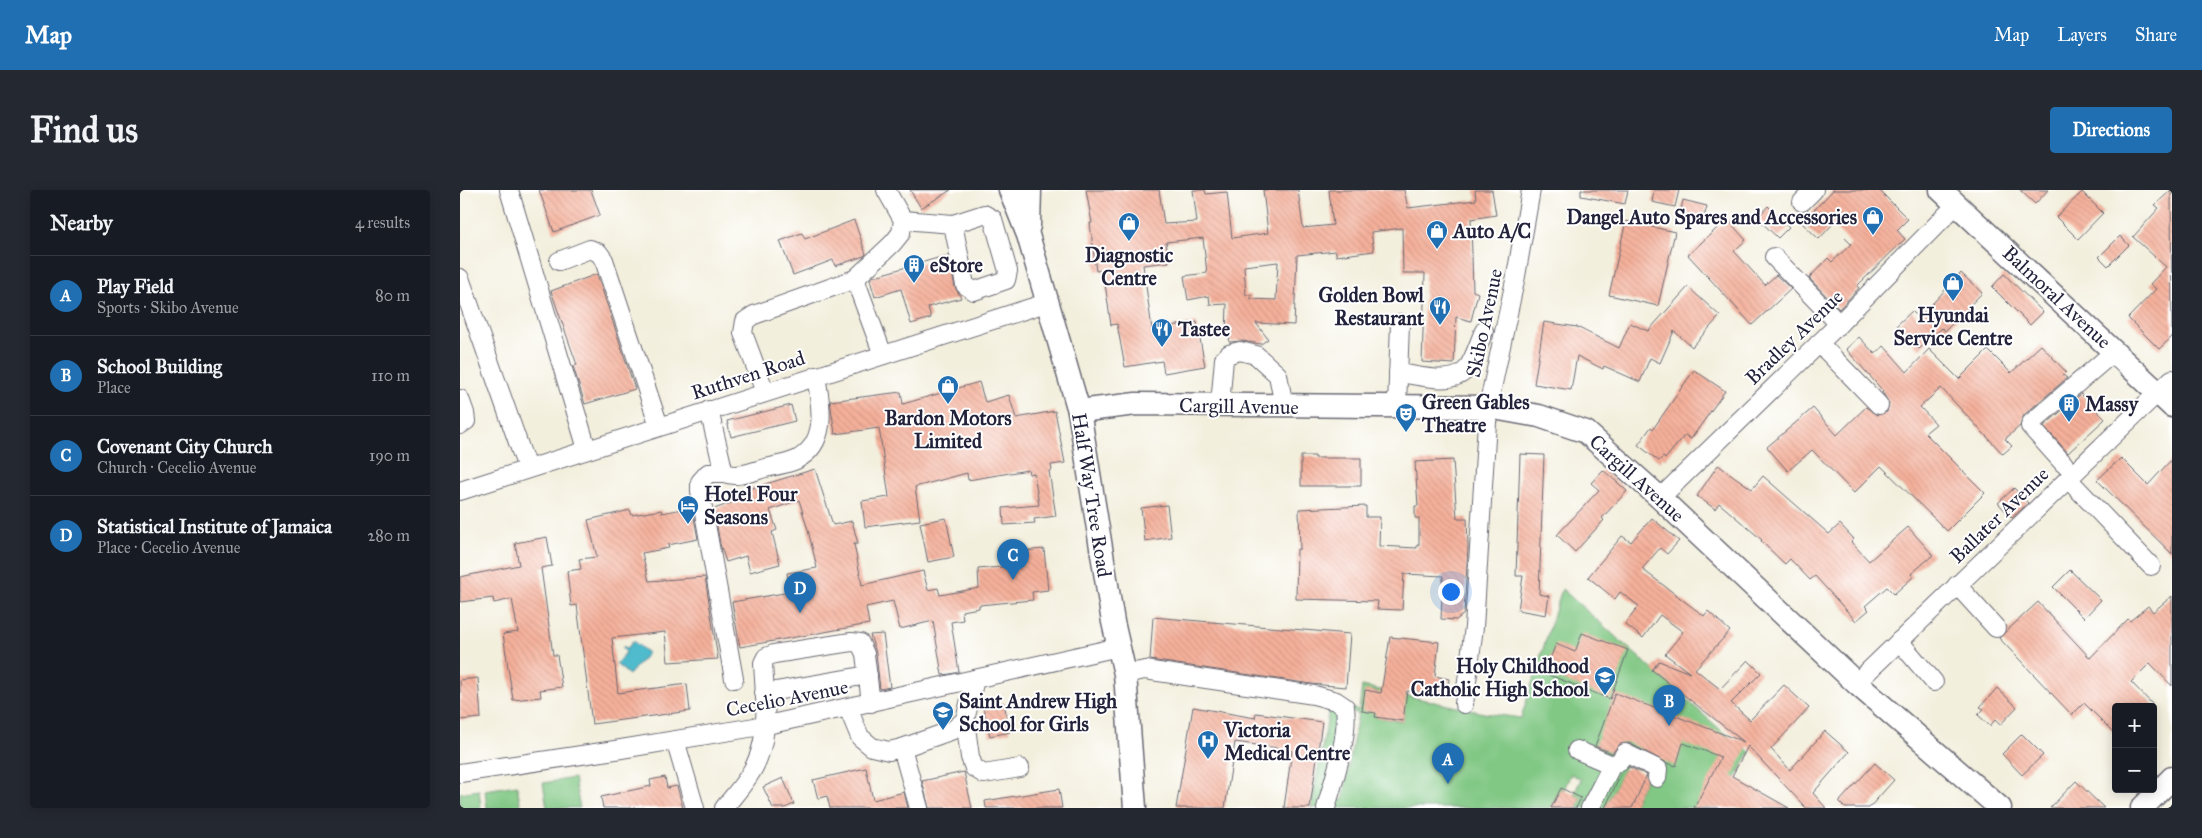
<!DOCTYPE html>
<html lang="en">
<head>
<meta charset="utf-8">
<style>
  body { margin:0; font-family:"IM FELL Great Primer",serif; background:#242831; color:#f1f3f6 }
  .controls { position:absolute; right:15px; bottom:15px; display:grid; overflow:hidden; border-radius:5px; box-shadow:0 2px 12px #0003 }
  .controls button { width:45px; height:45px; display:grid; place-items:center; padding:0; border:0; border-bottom:1px solid #363941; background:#171b24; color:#f1f3f6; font:25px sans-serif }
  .you { position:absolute; left:990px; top:401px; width:18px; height:18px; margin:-12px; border:4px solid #fff; border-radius:50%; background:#1a73e8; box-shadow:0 0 0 8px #1a73e833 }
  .badge { display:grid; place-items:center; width:32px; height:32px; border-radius:50%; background:#1f6fb2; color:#fff; font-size:16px; font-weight:700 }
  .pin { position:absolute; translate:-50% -41px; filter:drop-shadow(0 1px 2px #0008) }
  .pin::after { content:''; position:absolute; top:26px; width:18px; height:15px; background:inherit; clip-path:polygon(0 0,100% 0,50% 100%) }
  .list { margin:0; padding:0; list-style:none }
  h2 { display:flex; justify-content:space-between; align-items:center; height:65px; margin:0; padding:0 20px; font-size:21px }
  h2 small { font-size:16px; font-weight:400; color:#9ea1a6 }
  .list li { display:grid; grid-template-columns:32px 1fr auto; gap:15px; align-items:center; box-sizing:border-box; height:80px; padding:0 20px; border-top:1px solid #363941 }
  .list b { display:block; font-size:19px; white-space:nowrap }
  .list p { margin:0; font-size:16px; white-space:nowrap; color:#9ea1a6 }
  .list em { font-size:16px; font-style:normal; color:#9ea1a6 }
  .map { position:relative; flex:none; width:1712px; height:618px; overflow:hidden; border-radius:5px }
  header { display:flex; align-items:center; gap:30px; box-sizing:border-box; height:70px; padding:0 25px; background:#1f6fb2; color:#fff }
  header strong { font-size:24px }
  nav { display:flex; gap:28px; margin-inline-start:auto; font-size:18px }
  .intro { display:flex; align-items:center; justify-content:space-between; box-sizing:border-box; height:120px; padding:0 30px }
  h1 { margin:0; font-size:35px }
  .button { padding:12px 22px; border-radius:5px; background:#1f6fb2; color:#fff; font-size:18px; font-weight:700 }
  main { display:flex; gap:30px; padding:0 30px }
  aside { flex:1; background:#171b24; border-radius:5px; box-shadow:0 2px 12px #0003 }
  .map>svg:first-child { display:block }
  .park { fill:#81c884; stroke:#527560; fill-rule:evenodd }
  .water { fill:#50bbcc; stroke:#396e84 }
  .building { fill:url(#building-back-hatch); fill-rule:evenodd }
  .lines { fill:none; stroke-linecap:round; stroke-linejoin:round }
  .minor-casing { stroke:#6b6a74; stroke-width:20 }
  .major-casing { stroke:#6b6a74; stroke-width:25 }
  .minor { stroke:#fff; stroke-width:18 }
  .major { stroke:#fff; stroke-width:22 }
  .labels { text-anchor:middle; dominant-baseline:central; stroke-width:4; stroke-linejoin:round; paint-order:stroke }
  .poi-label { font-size:20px; font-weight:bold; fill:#22223b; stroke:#fff; text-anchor:start }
  .street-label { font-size:20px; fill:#22223b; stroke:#fff }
</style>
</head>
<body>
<header>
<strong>Map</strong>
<nav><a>Map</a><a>Layers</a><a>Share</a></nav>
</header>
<div class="intro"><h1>Find us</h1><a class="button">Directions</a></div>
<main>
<aside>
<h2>Nearby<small>4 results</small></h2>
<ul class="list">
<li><span class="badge">A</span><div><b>Play Field</b><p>Sports · Skibo Avenue</p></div><em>80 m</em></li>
<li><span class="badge">B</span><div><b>School Building</b><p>Place</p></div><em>110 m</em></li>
<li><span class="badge">C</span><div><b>Covenant City Church</b><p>Church · Cecelio Avenue</p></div><em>190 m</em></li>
<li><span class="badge">D</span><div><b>Statistical Institute of Jamaica</b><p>Place · Cecelio Avenue</p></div><em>280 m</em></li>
</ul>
</aside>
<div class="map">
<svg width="1712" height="618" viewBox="0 0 1712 618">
  <defs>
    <pattern id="building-back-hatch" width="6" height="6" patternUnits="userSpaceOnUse" patternTransform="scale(1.25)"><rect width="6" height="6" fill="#f5b09a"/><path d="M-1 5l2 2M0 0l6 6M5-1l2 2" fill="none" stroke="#d29786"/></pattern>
  </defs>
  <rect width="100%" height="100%" fill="#fff"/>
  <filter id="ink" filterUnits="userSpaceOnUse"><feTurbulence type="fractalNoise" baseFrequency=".02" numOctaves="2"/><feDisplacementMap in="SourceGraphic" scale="10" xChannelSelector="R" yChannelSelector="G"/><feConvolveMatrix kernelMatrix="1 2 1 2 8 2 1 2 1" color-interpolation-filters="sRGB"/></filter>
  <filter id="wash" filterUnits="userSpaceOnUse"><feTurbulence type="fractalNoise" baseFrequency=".0096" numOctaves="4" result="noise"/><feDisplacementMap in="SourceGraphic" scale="20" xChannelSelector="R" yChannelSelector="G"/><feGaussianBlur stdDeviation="1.12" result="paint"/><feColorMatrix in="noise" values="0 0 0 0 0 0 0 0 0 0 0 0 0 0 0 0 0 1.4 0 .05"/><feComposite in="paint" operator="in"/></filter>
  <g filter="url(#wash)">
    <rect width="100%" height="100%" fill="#f3efdd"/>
    <g class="park">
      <path d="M1102 399 1262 541 1290 562 1259 618H1172L1190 580 1168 570 1145 618H1116L1121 608 1114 604 1121 589 1111 584 1104 599 1101 598 1091 618H851L870 514 899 520 902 496 1024 523 1061 528ZM905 501 918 502 917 510 945 515 943 531 915 527 916 523ZM883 521 898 523 883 610 869 608Z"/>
      <path d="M114 588 120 618H87L83 593Z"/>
      <path d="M57 595 61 618H27L25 600Z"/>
      <path d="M19 600 21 618H0V603Z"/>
    </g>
    <path class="water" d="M173 451 188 463 169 485 156 474 166 462 162 458 164 456 167 459Z"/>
    <g id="blocks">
      <g class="building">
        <path d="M79 0H131L140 25 94 42Z"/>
        <path d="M450 0H491L461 18Z"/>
        <path d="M626 0H699L704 34 737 32 733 0H745L746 4 767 2 772 48 808 43 803 0H838L843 38 873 35 869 0H944L948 18 1016 10 1015 0H1032L1036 25 1011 29 1013 101 1018 103 1011 131 996 127 994 174 962 172 965 83H943L942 38 911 42 914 61 876 66V61L837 65 834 135 796 133 808 149 801 154 782 151 769 152 770 144H766L767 114 750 115 749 106 728 110 724 86 747 83 743 48 706 52 709 72 683 75 692 139 737 132 745 176 704 183 702 171 665 177 657 134 651 135 643 80 636 81 630 33H632ZM818 72 816 110 791 109V105H786L784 76Z"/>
        <path d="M1121 0H1168L1165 14 1121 6Z"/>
        <path d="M1194 0H1219L1215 17 1192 12Z"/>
        <path d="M1373 0H1419L1448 29 1437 40 1445 49 1397 96 1399 98 1379 119 1349 88 1368 68 1372 72 1391 54 1372 35 1359 49 1342 33Z"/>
        <path d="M1560 0H1588L1575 14Z"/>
        <path d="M1711 0 1712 147 1699 159 1668 128 1696 99 1690 94 1706 77 1673 47 1699 18 1695 15Z"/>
        <path d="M1622 2 1643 23 1618 49 1596 27Z"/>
        <path d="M1223 10 1247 16 1242 35 1219 29Z"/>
        <path d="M1308 16 1329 37 1318 48 1297 28Z"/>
        <path d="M1267 29 1286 50 1274 61 1305 95 1316 85 1331 99 1292 135 1228 65Z"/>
        <path d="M394 30 406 64 404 66 375 76 373 70 333 85 320 51 342 43 345 49Z"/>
        <path d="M1166 31 1215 42 1198 116 1149 105Z"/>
        <path d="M1660 46 1669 55 1648 76 1639 67Z"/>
        <path d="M488 65 495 97 501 108 468 117 471 128 451 134 441 99 415 107 410 90 412 87Z"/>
        <path d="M1501 83 1522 103 1485 141 1482 138 1459 159 1437 135 1452 121 1459 128Z"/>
        <path d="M137 84 175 199 125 214 113 176 117 175 91 101Z"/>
        <path d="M1544 84 1583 122 1570 135 1532 97Z"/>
        <path d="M1228 97 1260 126 1232 157 1214 141 1200 173 1190 168 1180 192 1144 176 1143 179 1117 166 1111 200 1074 194 1084 132 1117 137 1159 158 1170 133 1188 141Z"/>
        <path d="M1399 147 1415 164 1424 156 1447 182 1469 159 1499 189 1528 160 1551 183 1581 155 1606 182 1603 185 1607 188 1564 225 1560 236 1545 249 1552 256 1543 264 1481 198 1460 217 1476 234 1465 243 1525 303 1487 341 1421 276 1394 303 1352 260 1328 281 1307 257 1353 218 1377 245 1406 217 1417 225 1427 222 1429 213 1422 202 1423 201 1386 159Z"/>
        <path d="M1234 180 1265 201 1231 249 1225 245 1205 269 1203 267 1199 271 1178 255 1191 237 1193 239Z"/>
        <path d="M519 192 525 212 549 205 556 228 595 221 605 273 591 275 592 280 589 281 596 326 574 329 575 333 544 335 543 318 579 315 574 283 569 284 568 280 508 290 507 283 455 297 460 330 405 337 402 311 429 307 419 238 375 244 370 211 441 202 443 214Z"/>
        <path d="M1621 204 1645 229 1608 263 1584 236Z"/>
        <path d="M331 215 335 231 271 247 267 231Z"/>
        <path d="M1060 264 1084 265 1079 404 1089 406 1086 425 1058 420 1063 386H1056Z"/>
        <path d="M841 266H855V268H901V296H841Z"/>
        <path d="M1661 268 1688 295 1712 269V364L1637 290Z"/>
        <path d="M993 270 997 328H1007L1008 357 1004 424 996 430 981 429 983 386 944 384 942 420 917 419 918 411 836 409 837 359H840L839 319 906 316V327H920L919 356 957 358V355H959V328H955V316H958L955 272Z"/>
        <path d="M1258 275 1292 299 1303 286 1369 344 1380 334 1394 349 1391 352 1409 371 1448 337 1473 365 1451 384 1453 387 1434 404 1427 397 1405 416 1409 420 1396 431 1355 386 1350 390 1330 369 1325 374 1301 351 1302 350 1259 313 1255 319 1237 306Z"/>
        <path d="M355 279 373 335 392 331 398 354H394L402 395 463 381 468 400 478 398 480 405 519 398 518 379 563 375 561 361 584 359 588 400 572 402 573 410 519 415V418L502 421 503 430 491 432 499 482 490 484 482 485 473 431 440 439 433 411 406 417 409 434 280 457 272 412 330 402 327 383 357 378 348 340 339 310 310 320 317 340 312 342 320 374 290 382 286 366 266 372 260 354 254 319 291 306 289 299Z"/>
        <path d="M1143 280 1167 301 1142 328 1144 330 1115 362 1097 345 1139 300 1131 293Z"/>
        <path d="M1554 298 1568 313 1552 328 1538 313Z"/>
        <path d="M707 315 711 347 685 351 681 318Z"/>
        <path d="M232 317 238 349 208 355 209 358 182 363 189 391 245 387 258 469 208 472 205 442 152 448 158 503 227 494 230 521 132 534 117 415 111 416 107 381 121 379 119 369 137 367 128 330 170 320 172 325 201 320 202 323Z"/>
        <path d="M486 328 494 367 468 372 460 333Z"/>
        <path d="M1192 328 1219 351 1207 364 1200 358 1182 379 1244 426 1248 421 1270 441 1235 479 1260 499 1288 470 1301 483 1271 513 1290 530 1324 495 1349 518 1311 559 1330 580 1365 541 1389 562 1353 603 1366 618H1346L1288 556 1272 586 1329 618H1234L1261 567 1223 553 1216 576 1207 573 1169 553 1160 554 1152 563 1135 556 1155 503 1284 552 1192 480 1199 471 1230 483 1205 464 1223 442 1200 425 1183 448 1165 434 1179 416 1160 402 1155 409 1128 387 1162 346 1171 352Z"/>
        <path d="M87 347 92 376 81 378 93 465H97L102 497 80 500 81 507 53 510 43 444 58 442 52 409 34 413 33 408 0 412V387L59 375 55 353Z"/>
        <path d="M1610 380 1641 410 1624 428 1593 397Z"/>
        <path d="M1712 406V496L1690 473 1671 492 1695 517H1656V545L1624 513 1612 525 1539 448 1578 412 1630 468 1668 429 1670 431 1688 416 1693 422Z"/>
        <path d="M693 427 890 444 886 497 851 494 690 470Z"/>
        <path d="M1122 443 1168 460 1150 509 1084 483 1096 454 1115 462Z"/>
        <path d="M423 444 430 497 420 499 416 463 410 445Z"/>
        <path d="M930 447 979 452 975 486 989 489 987 506 947 501 943 531 915 527 916 523 902 521 905 500 921 503Z"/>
        <path d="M18 488 21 528 0 530V490Z"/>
        <path d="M1537 498 1557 517 1540 535 1535 530 1530 536 1518 525 1524 519 1520 517Z"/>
        <path d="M544 513 550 542 530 546 523 517Z"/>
        <path d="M733 517 795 528 796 523 862 532 850 618H824L832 560 775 552 765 618H716Z"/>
        <path d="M1562 544 1583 565 1562 585 1542 564Z"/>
        <path d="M1415 573 1434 590 1409 618H1385L1379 612Z"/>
        <path d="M1169 577 1187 585 1172 618H1145L1162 582Z"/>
        <path d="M406 578 413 610 444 602 448 618H370L367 606 358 609 353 590Z"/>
        <path d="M504 582 512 618H469L462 591Z"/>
        <path d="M205 587 207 598 217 596 223 618H143L141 607 191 596 190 590Z"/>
        <path d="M323 588 334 614 325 618H313L303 597Z"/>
        <path d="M1616 591 1644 618H1590Z"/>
        <path d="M1101 598 1121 608 1116 618H1091Z"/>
        <path d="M599 599 602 618H526L525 611Z"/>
      </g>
    </g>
  </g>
  <g filter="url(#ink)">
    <use href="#blocks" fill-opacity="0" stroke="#6b6a74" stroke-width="1"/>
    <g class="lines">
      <g class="minor-casing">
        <g id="minor">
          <path d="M49 0 127 259"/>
          <path d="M1342 12 1354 0"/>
          <path d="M443 30 493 34 524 24 533 29 548 81 546 90 514 101 505 95 493 34"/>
          <path d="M1314 67 1379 134"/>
          <path d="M99 71 130 59 139 63 144 70 199 236"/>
          <path d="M0 88 67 278"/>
          <path d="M395 89 423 165"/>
          <path d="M1359 153 1419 215"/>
          <path d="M938 183C958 185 991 196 1006 180 1014 170 1019 152 1024 141"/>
          <path d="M305 202 283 143 285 131 294 125 395 89 433 53 441 43 443 30 426 0"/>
          <path d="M0 209 5 223 6 231 0 235"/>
          <path d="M760 215 764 169 769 164 780 161 796 165 818 185 824 216"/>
          <path d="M937 217 940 133"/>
          <path d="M249 220 264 283C278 288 291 282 305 278 315 276 327 274 336 270 369 253 361 216 356 186"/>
          <path d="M1604 274 1570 236 1571 233 1655 161"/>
          <path d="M264 283H248L240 292V301L274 489"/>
          <path d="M1608 289 1691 376"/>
          <path d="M0 301 589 112"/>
          <path d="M1200 308 1379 134 1496 15"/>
          <path d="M1497 395 1536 438"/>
          <path d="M1439 451 1474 492"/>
          <path d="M665 484 685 480 854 505 876 511 885 517C889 548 874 588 866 618"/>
          <path d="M1396 493 1712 189"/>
          <path d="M304 503 408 485"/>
          <path d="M1004 514 1014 437 1028 217 1056 86 1071 0"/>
          <path d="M388 518 400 547 412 557 429 561 442 558 493 540 505 530 515 489"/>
          <path d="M505 530 510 567 514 578 524 584 560 578"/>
          <path d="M215 550 235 618"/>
          <path d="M442 558 459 618"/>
          <path d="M1117 560 1152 575 1130 618"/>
          <path d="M1152 575 1160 571 1165 563 1198 579 1197 588"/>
          <path d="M0 583 155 560 307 535 659 457"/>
          <path d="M264 618C272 608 281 598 288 587 312 553 305 512 303 473L306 467 314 464 391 452 400 453 405 464 411 513"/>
        </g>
      </g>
      <g class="major-casing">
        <g id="major">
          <path d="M550 0 568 45 619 221 653 432 665 484 675 618"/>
          <path d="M1481 0 1712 216"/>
          <path d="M569 36 570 0"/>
          <path d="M619 221 676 214 1028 217 1079 226 1126 242 1200 308 1396 493 1540 618"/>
          <path d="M1682 618 1712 588"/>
        </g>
      </g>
      <use href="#minor" class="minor"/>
      <use href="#major" class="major"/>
    </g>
  </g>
  <defs>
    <g id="shop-pin" transform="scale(1.125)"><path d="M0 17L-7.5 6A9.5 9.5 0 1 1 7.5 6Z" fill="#1f6fb2" stroke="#fff"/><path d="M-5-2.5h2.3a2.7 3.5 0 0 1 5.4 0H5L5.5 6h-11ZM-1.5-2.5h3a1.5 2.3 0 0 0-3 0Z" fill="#fff"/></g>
    <g id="building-pin" transform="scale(1.125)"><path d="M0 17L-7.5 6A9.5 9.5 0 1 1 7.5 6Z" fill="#1f6fb2" stroke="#fff"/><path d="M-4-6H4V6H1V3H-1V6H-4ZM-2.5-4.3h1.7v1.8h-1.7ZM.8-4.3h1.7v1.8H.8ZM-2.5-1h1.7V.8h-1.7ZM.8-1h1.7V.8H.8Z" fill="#fff"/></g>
    <g id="restaurant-pin" transform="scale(1.125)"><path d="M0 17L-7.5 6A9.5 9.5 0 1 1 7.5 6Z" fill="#1f6fb2" stroke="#fff"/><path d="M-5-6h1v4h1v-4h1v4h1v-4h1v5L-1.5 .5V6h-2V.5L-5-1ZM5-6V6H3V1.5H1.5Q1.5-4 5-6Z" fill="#fff"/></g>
    <g id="theatre-pin" transform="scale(1.125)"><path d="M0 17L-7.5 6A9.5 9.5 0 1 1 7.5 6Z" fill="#1f6fb2" stroke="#fff"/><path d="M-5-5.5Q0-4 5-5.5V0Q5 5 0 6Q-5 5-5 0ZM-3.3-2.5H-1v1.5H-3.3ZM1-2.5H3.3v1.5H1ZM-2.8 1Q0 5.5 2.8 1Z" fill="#fff"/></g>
    <g id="hotel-pin" transform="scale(1.125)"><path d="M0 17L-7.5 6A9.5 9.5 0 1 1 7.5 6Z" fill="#1f6fb2" stroke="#fff"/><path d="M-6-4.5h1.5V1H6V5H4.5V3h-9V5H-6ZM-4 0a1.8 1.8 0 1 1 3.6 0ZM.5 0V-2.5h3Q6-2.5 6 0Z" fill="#fff"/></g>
    <g id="school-pin" transform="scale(1.125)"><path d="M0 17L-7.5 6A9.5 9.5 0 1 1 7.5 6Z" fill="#1f6fb2" stroke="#fff"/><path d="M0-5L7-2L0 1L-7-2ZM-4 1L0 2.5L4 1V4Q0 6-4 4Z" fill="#fff"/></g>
    <g id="hospital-pin" transform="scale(1.125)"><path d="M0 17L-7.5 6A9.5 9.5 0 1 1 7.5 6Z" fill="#1f6fb2" stroke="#fff"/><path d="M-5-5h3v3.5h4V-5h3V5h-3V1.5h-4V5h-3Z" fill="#fff"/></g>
  </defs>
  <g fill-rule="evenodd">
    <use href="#shop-pin" x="1413" y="27"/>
    <use href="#shop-pin" x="669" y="33"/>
    <use href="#shop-pin" x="977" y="41"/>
    <use href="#building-pin" x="454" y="75"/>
    <use href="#shop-pin" x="1493" y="93"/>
    <use href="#restaurant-pin" x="980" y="117"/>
    <use href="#restaurant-pin" x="702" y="139"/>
    <use href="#shop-pin" x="488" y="196"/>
    <use href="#building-pin" x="1609" y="214"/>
    <use href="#theatre-pin" x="946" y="224"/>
    <use href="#hotel-pin" x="228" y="316"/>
    <use href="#school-pin" x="1145" y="487"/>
    <use href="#school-pin" x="483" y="522"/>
    <use href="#hospital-pin" x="748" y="551"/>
  </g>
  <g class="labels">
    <g class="poi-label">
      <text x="1397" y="27" text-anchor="end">Dangel Auto Spares and Accessories</text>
      <text x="993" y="41">Auto A/C</text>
      <text x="669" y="65" text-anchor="middle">Diagnostic<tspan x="669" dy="23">Centre</tspan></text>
      <text x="470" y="75">eStore</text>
      <text x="964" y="105" text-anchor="end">Golden Bowl<tspan x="964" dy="23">Restaurant</tspan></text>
      <text x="1493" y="125" text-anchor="middle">Hyundai<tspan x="1493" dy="23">Service Centre</tspan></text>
      <text x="718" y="139">Tastee</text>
      <text x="962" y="212">Green Gables<tspan x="962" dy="23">Theatre</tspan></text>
      <text x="1625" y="214">Massy</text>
      <text x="488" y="228" text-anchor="middle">Bardon Motors<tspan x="488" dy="23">Limited</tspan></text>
      <text x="244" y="304">Hotel Four<tspan x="244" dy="23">Seasons</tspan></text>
      <text x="1129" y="476" text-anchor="end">Holy Childhood<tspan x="1129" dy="23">Catholic High School</tspan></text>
      <text x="499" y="511">Saint Andrew High<tspan x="499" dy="23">School for Girls</tspan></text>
      <text x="764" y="540">Victoria<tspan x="764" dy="23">Medical Centre</tspan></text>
    </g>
    <g class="street-label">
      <text transform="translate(1597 107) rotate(43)">Balmoral Avenue</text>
      <text transform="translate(1024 133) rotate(-78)">Skibo Avenue</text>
      <text transform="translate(1334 147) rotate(-44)">Bradley Avenue</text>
      <text transform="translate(288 185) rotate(-18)">Ruthven Road</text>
      <text transform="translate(779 216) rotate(1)">Cargill Avenue</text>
      <text transform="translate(1177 288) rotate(42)">Cargill Avenue</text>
      <text transform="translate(632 305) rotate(81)">Half Way Tree Road</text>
      <text transform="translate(1539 325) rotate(-44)">Ballater Avenue</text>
      <text transform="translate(327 508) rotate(-11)">Cecelio Avenue</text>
    </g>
  </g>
</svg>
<div class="controls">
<button>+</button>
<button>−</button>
</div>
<div class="you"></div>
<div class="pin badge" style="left:988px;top:594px">A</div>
<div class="pin badge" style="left:1209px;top:536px">B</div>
<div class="pin badge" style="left:553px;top:390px">C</div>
<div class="pin badge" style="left:340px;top:423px">D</div>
</div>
</main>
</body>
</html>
